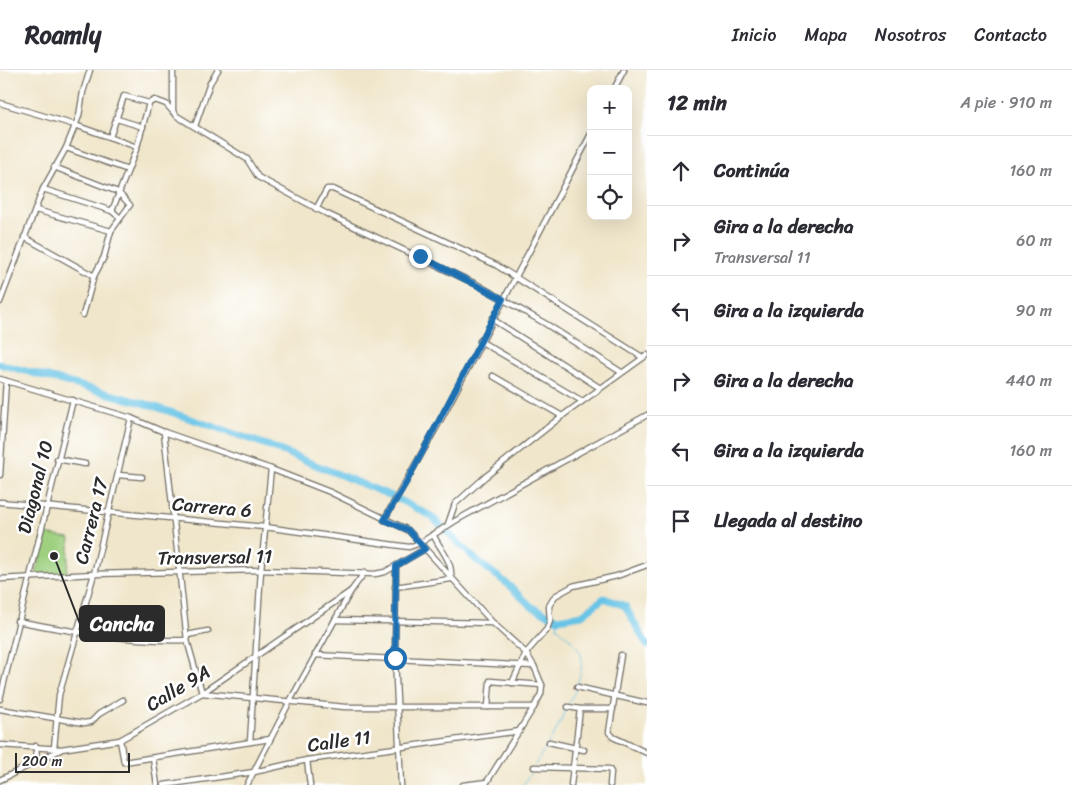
<!DOCTYPE html>
<html lang="es">
<head>
<meta charset="utf-8">
<style>
  body { margin:0; font-family:Sriracha,sans-serif; background:#f2f2f3; color:#2b2b33 }
  .controls { position:absolute; right:15px; top:15px; display:grid; overflow:hidden; border-radius:10px; box-shadow:0 5px 20px #0002 }
  .controls button { width:45px; height:45px; display:grid; place-items:center; padding:0; border:0; border-bottom:1px solid #e1e1e2; background:#fff; color:#2b2b33; font:25px sans-serif }
  .scale { position:absolute; left:15px; bottom:12px; width:115px; box-sizing:border-box; padding-left:5px; border:2px solid #2b2b2b; border-top:0; font-size:14px; line-height:18px; white-space:nowrap; color:#2b2b2b; -webkit-text-stroke:4px #fff; paint-order:stroke }
  .stop { position:absolute; width:15px; height:15px; margin:-11px; border:4px solid #1f6fb2; border-radius:50%; background:#fff }
  .stop.end { background:#1f6fb2; border-color:#fff; box-shadow:0 1px 5px #0008 }
  .list { margin:0; padding:0; list-style:none }
  h2 { display:flex; justify-content:space-between; align-items:center; height:65px; margin:0; padding:0 20px; font-size:21px }
  h2 small { font-size:16px; font-weight:400; color:#7c7c81 }
  .list li { display:grid; grid-template-columns:32px 1fr auto; gap:15px; align-items:center; box-sizing:border-box; height:70px; padding:0 20px; border-top:1px solid #e1e1e2 }
  .list b { display:block; font-size:19px; white-space:nowrap }
  .list p { margin:0; font-size:16px; white-space:nowrap; color:#7c7c81 }
  .list em { font-size:16px; font-style:normal; color:#7c7c81 }
  .icon { flex:none; width:28px; height:28px; fill:none; stroke:currentColor; stroke-width:2; stroke-linecap:round; stroke-linejoin:round }
  .map { position:relative; flex:none; width:647px; height:715px; overflow:hidden }
  header { display:flex; align-items:center; gap:30px; box-sizing:border-box; height:70px; padding:0 25px; background:#fff; border-bottom:1px solid #e1e1e2 }
  header strong { font-size:24px }
  nav { display:flex; gap:28px; margin-inline-start:auto; font-size:18px }
  main { display:flex }
  aside { flex:1; background:#fff }
  .map>svg:first-child { display:block }
  .green { fill:#9ed080; stroke:#647e56 }
  .lines { fill:none; stroke-linecap:round; stroke-linejoin:round }
  .stream { stroke:#68c4e6; stroke-width:1 }
  .river { stroke:#68c4e6; stroke-width:7 }
  .minor-casing { stroke:#706c63; stroke-width:7 }
  .minor { stroke:#fff; stroke-width:4.5 }
  .route { stroke:#1f6fb2; stroke-width:6 }
  .labels { text-anchor:middle; dominant-baseline:central; stroke-width:5; stroke-linejoin:round; paint-order:stroke }
  .street-label { font-size:19px; fill:#2b2b2b; stroke:#fff }
  .leader { fill:none; stroke:#2b2b2b; stroke-width:2 }
  .callout-dot { fill:#2b2b2b; stroke:#fff; stroke-width:2 }
  .callout { fill:#2b2b2b; stroke:#2b2b2b; stroke-width:2 }
  .callout-label { font-size:20px; text-anchor:middle; font-weight:bold; fill:#fff }
</style>
</head>
<body>
<header>
<strong>Roamly</strong>
<nav><a>Inicio</a><a>Mapa</a><a>Nosotros</a><a>Contacto</a></nav>
</header>
<main>
<div class="map">
<svg width="647" height="715" viewBox="0 0 647 715">
  <rect width="100%" height="100%" fill="#fff"/>
  <filter id="ink" filterUnits="userSpaceOnUse"><feTurbulence type="fractalNoise" baseFrequency=".02" numOctaves="2"/><feDisplacementMap in="SourceGraphic" scale="10" xChannelSelector="R" yChannelSelector="G"/><feConvolveMatrix kernelMatrix="1 2 1 2 8 2 1 2 1" color-interpolation-filters="sRGB"/></filter>
  <filter id="wash" filterUnits="userSpaceOnUse"><feTurbulence type="fractalNoise" baseFrequency=".0096" numOctaves="4" result="noise"/><feDisplacementMap in="SourceGraphic" scale="20" xChannelSelector="R" yChannelSelector="G"/><feGaussianBlur stdDeviation="1.12" result="paint"/><feColorMatrix in="noise" values="0 0 0 0 0 0 0 0 0 0 0 0 0 0 0 0 0 1.4 0 .05"/><feComposite in="paint" operator="in"/></filter>
  <g filter="url(#wash)">
    <rect width="100%" height="100%" fill="#f0e6cb"/>
    <path class="green" d="M45 464 70 468 67 503 36 504Z"/>
    <g class="lines">
      <g class="stream">
        <path d="M558 549 557 557C582 581 587 581 577 616"/>
        <path d="M535 695 557 659 576 619"/>
        <path d="M523 715 533 699"/>
      </g>
      <path class="river" d="M0 294 150 335 267 375 394 427 431 446 476 490 505 512 532 537 558 549 582 545 604 528 625 536 647 575"/>
    </g>
  </g>
  <g filter="url(#ink)">
    <g class="lines">
      <g class="minor-casing">
        <g id="minor">
          <path d="M614 19 624 0"/>
          <path d="M0 33 75 55 137 77"/>
          <path d="M173 42V0"/>
          <path d="M117 49 143 57"/>
          <path d="M195 56 210 13 218 0"/>
          <path d="M110 67 124 26 149 33 155 30 166 34 177 46 247 89 258 107 327 144 478 215 546 254 621 302"/>
          <path d="M66 78 128 100"/>
          <path d="M54 97 118 122 130 135 111 161 104 187 94 206 83 245"/>
          <path d="M43 119 112 141 120 148"/>
          <path d="M316 139 327 119H333L496 195 642 287"/>
          <path d="M36 140 111 161"/>
          <path d="M112 141 137 77 149 33"/>
          <path d="M24 167 94 206"/>
          <path d="M0 232 43 119 66 78 79 46 83 22 90 0"/>
          <path d="M492 249 600 318"/>
          <path d="M480 271 582 331"/>
          <path d="M493 306 562 346"/>
          <path d="M0 309 131 348 164 362 271 399 330 422 408 460 493 553 526 583 534 596 542 615 541 624 534 637 485 715"/>
          <path d="M164 362 187 570 202 623 345 637H534"/>
          <path d="M57 389 85 394"/>
          <path d="M0 405 6 311"/>
          <path d="M118 405 142 407"/>
          <path d="M0 432 265 457 409 477 420 473 455 451 647 345"/>
          <path d="M384 450 440 351 591 64"/>
          <path d="M448 454 455 434 485 407 562 346 647 285"/>
          <path d="M396 496 395 588 401 715"/>
          <path d="M0 509 94 504 261 500 375 504 385 502 425 479"/>
          <path d="M395 517 451 509C453 490 440 480 433 464"/>
          <path d="M335 550 493 553"/>
          <path d="M17 551C74 562 129 572 187 570"/>
          <path d="M187 565 208 561"/>
          <path d="M315 585 534 596"/>
          <path d="M621 585 609 662 613 667 647 683"/>
          <path d="M512 613 526 583 547 559 550 551 549 536 555 526 573 516 617 506 647 495"/>
          <path d="M577 617 647 633"/>
          <path d="M0 629 73 330"/>
          <path d="M488 637 490 611 542 615"/>
          <path d="M568 637 580 639 571 715"/>
          <path d="M0 639 84 653 91 652 99 644 123 630"/>
          <path d="M580 639H613"/>
          <path d="M120 670 124 692 270 669"/>
          <path d="M250 672 261 500 271 399"/>
          <path d="M549 672 584 680"/>
          <path d="M0 675 61 679 120 670 202 623 351 521"/>
          <path d="M36 676 37 691"/>
          <path d="M54 678 59 625 94 504 131 348"/>
          <path d="M153 688 157 715"/>
          <path d="M307 690 310 715"/>
          <path d="M534 697 609 699 611 702 610 715"/>
          <path d="M0 710 60 680"/>
          <path d="M164 715 254 702 307 690 520 661"/>
          <path d="M247 715 290 631 351 521 365 502"/>
          <path d="M463 715 487 712"/>
        </g>
      </g>
      <use href="#minor" class="minor"/>
    </g>
  </g>
  <g class="lines" filter="url(#ink)">
    <path class="route" d="M395 588 396 496 425 479 408 460 384 450 406 413 503 229 420 186"/>
  </g>
  <g class="labels">
    <g class="street-label">
      <text transform="translate(35 417) rotate(-76)">Diagonal 10</text>
      <text transform="translate(212 437) rotate(5)">Carrera 6</text>
      <text transform="translate(91 451) rotate(-76)">Carrera 17</text>
      <text transform="translate(215 487) rotate(-1)">Transversal 11</text>
      <text transform="translate(178 618) rotate(-31)">Calle 9A</text>
      <text transform="translate(339 671) rotate(-8)">Calle 11</text>
    </g>
  </g>
  <path class="leader" d="M54 486L80 554"/>
  <circle class="callout-dot" cx="54" cy="486" r="5"/>
  <rect class="callout" x="80" y="536" width="84" height="35" rx="5"/>
  <g class="callout-label">
    <text x="122" y="561">Cancha</text>
  </g>
</svg>
<div class="controls">
<button>+</button>
<button>−</button>
<button><svg class="icon" aria-label="locate" viewBox="0 0 24 24"><circle cx="12" cy="12" r="6"/><path d="M12 2v4M12 18v4M2 12h4M18 12h4"/></svg></button>
</div>
<div class="scale">200 m</div>
<div class="stop" style="left:395px;top:588px"></div>
<div class="stop end" style="left:420px;top:186px"></div>
</div>
<aside>
<h2>12 min<small>A pie · 910 m</small></h2>
<ul class="list">
<li><svg class="icon" aria-label="ahead" viewBox="0 0 24 24"><path d="M12 20V5M6 11l6-6 6 6"/></svg><div><b>Continúa</b></div><em>160 m</em></li>
<li><svg class="icon" aria-label="right" viewBox="0 0 24 24"><path d="M7 20v-9h11M14 6l5 5-5 5"/></svg><div><b>Gira a la derecha</b><p>Transversal 11</p></div><em>60 m</em></li>
<li><svg class="icon" aria-label="left" viewBox="0 0 24 24"><path d="M17 20v-9H6M10 6l-5 5 5 5"/></svg><div><b>Gira a la izquierda</b></div><em>90 m</em></li>
<li><svg class="icon" aria-label="right" viewBox="0 0 24 24"><path d="M7 20v-9h11M14 6l5 5-5 5"/></svg><div><b>Gira a la derecha</b></div><em>440 m</em></li>
<li><svg class="icon" aria-label="left" viewBox="0 0 24 24"><path d="M17 20v-9H6M10 6l-5 5 5 5"/></svg><div><b>Gira a la izquierda</b></div><em>160 m</em></li>
<li><svg class="icon" aria-label="arrive" viewBox="0 0 24 24"><path d="M6 21V4h12l-3 4 3 4H6"/></svg><div><b>Llegada al destino</b></div></li>
</ul>
</aside>
</main>
</body>
</html>
